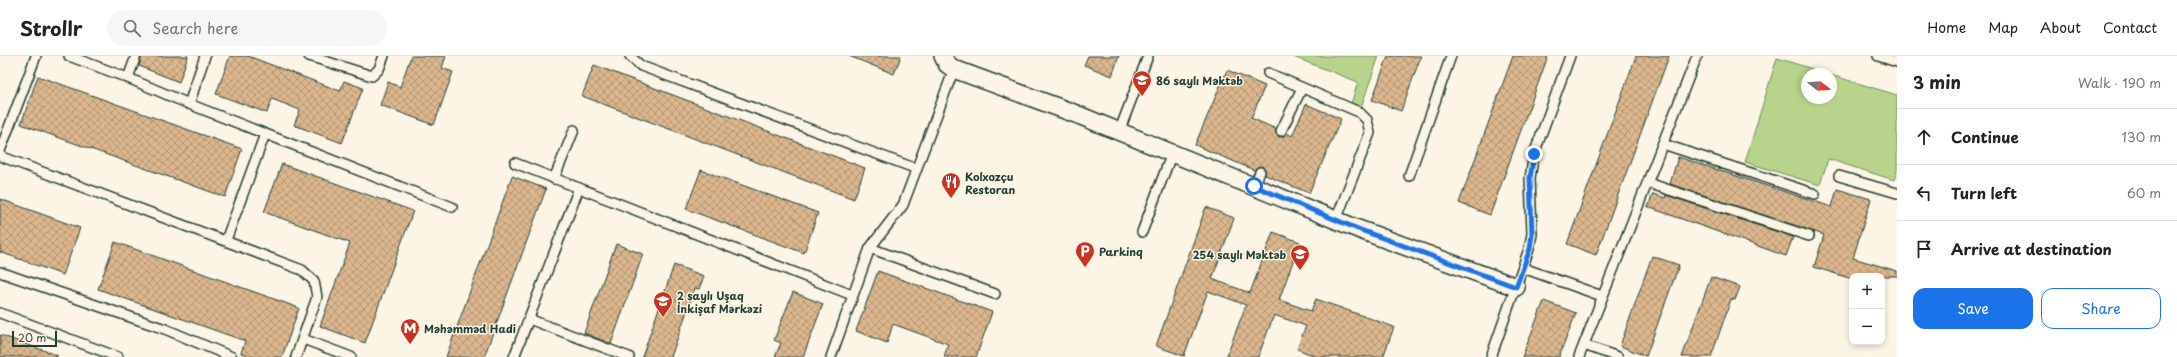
<!DOCTYPE html>
<html lang="en">
<head>
<meta charset="utf-8">
<style>
  body { margin:0; font-family:"Playpen Sans",sans-serif; background:#f6f6f6; color:#222 }
  .controls { position:absolute; right:12px; bottom:12px; display:grid; overflow:hidden; border-radius:8px; box-shadow:0 2px 6px #0003 }
  .controls button { width:36px; height:36px; display:grid; place-items:center; padding:0; border:0; border-bottom:1px solid #e0e0e0; background:#fff; color:#222; font:20px sans-serif }
  .compass { position:absolute; left:1801px; top:12px; width:36px; height:36px; border-radius:50%; background:#fff; box-shadow:0 2px 6px #0003; rotate:107deg }
  .scale { position:absolute; left:12px; bottom:10px; width:45px; box-sizing:border-box; padding-left:4px; border:2px solid #1f3d34; border-top:0; font-size:11px; line-height:14px; white-space:nowrap; color:#1f3d34; -webkit-text-stroke:3px #fcf5e5; paint-order:stroke }
  .stop { position:absolute; width:12px; height:12px; margin:-9px; border:3px solid #1a73e8; border-radius:50%; background:#fff }
  .stop.end { background:#1a73e8; border-color:#fff; box-shadow:0 1px 4px #0008 }
  .list { margin:0; padding:0; list-style:none }
  h2 { display:flex; justify-content:space-between; align-items:center; height:52px; margin:0; padding:0 16px; font-size:17px }
  h2 small { font-size:13px; font-weight:400; color:#767676 }
  .list li { display:grid; grid-template-columns:26px 1fr auto; gap:12px; align-items:center; box-sizing:border-box; height:56px; padding:0 16px; border-top:1px solid #e0e0e0 }
  .list b { display:block; font-size:15px; white-space:nowrap }
  .list em { font-size:13px; font-style:normal; color:#767676 }
  .actions { display:flex; gap:8px; padding:12px 16px }
  .actions a { flex:1; padding:9px 0; border:1px solid #1a73e8; border-radius:12px; text-align:center; font-size:14px; color:#1a73e8 }
  .actions .main { background:#1a73e8; color:#fff }
  .icon { flex:none; width:22px; height:22px; fill:none; stroke:currentColor; stroke-width:2; stroke-linecap:round; stroke-linejoin:round }
  .map { position:relative; flex:none; width:1897px; height:301px; overflow:hidden }
  header { display:flex; align-items:center; gap:24px; box-sizing:border-box; height:56px; padding:0 20px; background:#fff; border-bottom:1px solid #e0e0e0 }
  header strong { font-size:19px }
  nav { display:flex; gap:22px; margin-inline-start:auto; font-size:14px }
  .search { width:280px; height:36px; background:#f6f6f6; display:flex; align-items:center; gap:10px; box-sizing:border-box; padding:0 14px; border-radius:22px; color:#767676; font-size:15px }
  main { display:flex }
  aside { flex:1; background:#fff }
  .map>svg:first-child { display:block }
  .green { fill:#b8d38b; stroke:#6c8860 }
  .building { fill:url(#building-cross-hatch); stroke:#1f3d34 }
  .lines { fill:none; stroke-linecap:round; stroke-linejoin:round }
  .service-casing { stroke:#1f3d34; stroke-width:12 }
  .minor-casing { stroke:#1f3d34; stroke-width:20 }
  .service { stroke:#fcf5e5; stroke-width:9 }
  .minor { stroke:#fcf5e5; stroke-width:17 }
  .route { stroke:#1a73e8; stroke-width:5 }
  .labels { text-anchor:middle; dominant-baseline:central; stroke-width:3; stroke-linejoin:round; paint-order:stroke }
  .poi-label { font-size:11px; font-weight:bold; fill:#1f3d34; stroke:#fcf5e5; text-anchor:start }
</style>
</head>
<body>
<header>
<strong>Strollr</strong>
<div class="search"><svg class="icon" aria-label="search" viewBox="0 0 24 24"><circle cx="10" cy="10" r="6"/><path d="M15 15l6 6"/></svg>Search here</div>
<nav><a>Home</a><a>Map</a><a>About</a><a>Contact</a></nav>
</header>
<main>
<div class="map">
<svg width="1897" height="301" viewBox="0 0 1897 301">
  <defs>
    <pattern id="building-cross-hatch" width="8" height="8" patternUnits="userSpaceOnUse"><rect width="8" height="8" fill="#dcb78e"/><path d="M0 0l8 8M0 8l8-8" fill="none" stroke="#b29675"/></pattern>
  </defs>
  <rect width="100%" height="100%" fill="#fcf5e5"/>
  <filter id="ink" filterUnits="userSpaceOnUse"><feTurbulence type="fractalNoise" baseFrequency=".025" numOctaves="2"/><feDisplacementMap in="SourceGraphic" scale="8" xChannelSelector="R" yChannelSelector="G"/><feConvolveMatrix kernelMatrix="1 2 1 2 8 2 1 2 1" color-interpolation-filters="sRGB"/></filter>
  <g filter="url(#ink)">
    <g class="green">
      <path d="M1291 0H1379L1360 54 1351 48 1358 26Z"/>
      <path d="M1777 2 1829 18H1807V42H1831V19L1897 39V115L1894 124 1828 103 1820 129 1745 106Z"/>
    </g>
    <g class="building">
      <path d="M142 0H188L179 26 139 10Z"/>
      <path d="M230 0H248L340 35 344 25 363 32 342 87 294 69 300 54 272 43 267 57 216 38Z"/>
      <path d="M411 0H446L442 12 453 16 434 69 380 49 388 26 400 31Z"/>
      <path d="M849 0H901L894 18Z"/>
      <path d="M1088 0H1119L1112 20 1084 9Z"/>
      <path d="M1388 0H1421L1401 55 1372 44Z"/>
      <path d="M1513 0H1548L1490 159 1459 147Z"/>
      <path d="M1636 0H1669L1596 199 1567 188Z"/>
      <path d="M594 9 865 112 854 143 582 40Z"/>
      <path d="M1227 14 1265 30 1251 62 1276 73V78L1279 81 1284 80 1287 77 1292 80 1306 48 1341 63 1309 137 1265 119V113L1262 110 1257 111 1254 114 1195 89Z"/>
      <path d="M38 20 242 93 225 141 21 68Z"/>
      <path d="M1678 101 1832 151 1837 133 1871 143 1853 202 1897 215V220H1852V223L1814 211 1824 179 1670 128Z"/>
      <path d="M282 108 413 155 365 287 320 270 350 187 264 156Z"/>
      <path d="M701 114 818 157 804 197 686 153Z"/>
      <path d="M512 120 546 133 484 301H446Z"/>
      <path d="M1653 138 1665 142 1666 139 1793 181 1786 200 1648 151Z"/>
      <path d="M0 143 80 172 63 219 0 196Z"/>
      <path d="M1206 151 1234 162 1212 223 1250 237 1273 176 1300 186 1279 244 1311 255 1316 243 1394 271 1383 301H1318L1297 293 1306 270 1274 259 1258 301H1226L1246 249 1208 235 1184 300 1156 290Z"/>
      <path d="M115 186 299 252 282 301H252L241 297 245 285 98 233Z"/>
      <path d="M616 188 643 198 611 288 584 277Z"/>
      <path d="M1652 200 1679 209 1646 300 1620 290Z"/>
      <path d="M674 209 704 220 699 233 695 232 671 301H642Z"/>
      <path d="M878 215 992 256 976 301H944L948 288 893 268 887 287 856 275Z"/>
      <path d="M1711 221 1740 231 1735 244 1731 243 1711 301H1682Z"/>
      <path d="M793 236 823 248 803 301H775L781 287 774 284Z"/>
      <path d="M1544 245 1576 257 1559 301H1522Z"/>
      <path d="M0 279 57 299V301H0Z"/>
    </g>
    <g class="lines">
      <g class="service-casing">
        <g id="service">
          <path d="M69 0 128 22 189 48 452 151"/>
          <path d="M309 0 372 20 379 13 384 0"/>
          <path d="M630 0 641 10 917 113"/>
          <path d="M1878 0 1897 6"/>
          <path d="M1268 17 1359 56 1367 64 1370 77 1336 164"/>
          <path d="M128 22 136 0"/>
          <path d="M189 48 205 0"/>
          <path d="M1281 75 1302 32"/>
          <path d="M1119 76 1148 0"/>
          <path d="M1663 88 1815 138"/>
          <path d="M0 95 36 0"/>
          <path d="M0 100 302 214 314 225 317 241 296 301"/>
          <path d="M515 107 579 132"/>
          <path d="M1409 120 1451 0"/>
          <path d="M1839 120 1897 137"/>
          <path d="M554 123 574 74"/>
          <path d="M1648 127 1809 180"/>
          <path d="M1254 130 1260 116"/>
          <path d="M1142 176 1172 97"/>
          <path d="M226 184 265 78"/>
          <path d="M870 192 995 238"/>
          <path d="M1523 212 1602 240"/>
          <path d="M0 216 165 273 232 301"/>
          <path d="M0 257 118 301"/>
          <path d="M529 263 629 301"/>
          <path d="M303 283 351 301"/>
          <path d="M1584 289 1618 301"/>
          <path d="M514 301 579 132 852 239"/>
          <path d="M831 301 870 192 903 149 954 13"/>
          <path d="M1491 301 1529 193 1532 178 1530 122 1534 98 1570 0"/>
          <path d="M1579 301 1697 0"/>
        </g>
      </g>
      <g class="minor-casing">
        <path id="minor" d="M943 0 947 8 954 13 1076 58 1358 173 1516 231"/>
      </g>
      <use href="#service" class="service"/>
      <use href="#minor" class="minor"/>
    </g>
  </g>
  <g class="lines" filter="url(#ink)">
    <path class="route" d="M1254 130 1358 173 1516 231 1530 193 1532 178 1530 122 1534 98"/>
  </g>
  <defs>
    <g id="school-pin" transform="scale(1)"><path d="M0 17L-7.5 6A9.5 9.5 0 1 1 7.5 6Z" fill="#c8321e" stroke="#fcf5e5"/><path d="M0-5L7-2L0 1L-7-2ZM-4 1L0 2.5L4 1V4Q0 6-4 4Z" fill="#fff"/></g>
    <g id="restaurant-pin" transform="scale(1)"><path d="M0 17L-7.5 6A9.5 9.5 0 1 1 7.5 6Z" fill="#c8321e" stroke="#fcf5e5"/><path d="M-5-6h1v4h1v-4h1v4h1v-4h1v5L-1.5 .5V6h-2V.5L-5-1ZM5-6V6H3V1.5H1.5Q1.5-4 5-6Z" fill="#fff"/></g>
    <g id="parking-pin" transform="scale(1)"><path d="M0 17L-7.5 6A9.5 9.5 0 1 1 7.5 6Z" fill="#c8321e" stroke="#fcf5e5"/><path d="M-3.5-5.5H1a3.5 3.5 0 0 1 0 7H-1V5.5H-3.5ZM-1-3.4V-.6H.8a1.4 1.4 0 0 0 0-2.8Z" fill="#fff"/></g>
    <g id="metro-pin" transform="scale(1)"><path d="M0 17L-7.5 6A9.5 9.5 0 1 1 7.5 6Z" fill="#c8321e" stroke="#fcf5e5"/><path d="M-5.5 5V-5H-3L0 0L3-5H5.5V5H3V-.5L0 4L-3-.5V5Z" fill="#fff"/></g>
  </defs>
  <g fill-rule="evenodd">
    <use href="#school-pin" x="1142" y="24"/>
    <use href="#restaurant-pin" x="951" y="126"/>
    <use href="#parking-pin" x="1085" y="195"/>
    <use href="#school-pin" x="1300" y="198"/>
    <use href="#school-pin" x="663" y="245"/>
    <use href="#metro-pin" x="410" y="272"/>
  </g>
  <g class="labels">
    <g class="poi-label">
      <text x="1156" y="24">86 saylı Məktəb</text>
      <text x="965" y="120">Kolxozçu<tspan x="965" dy="13">Restoran</tspan></text>
      <text x="1099" y="195">Parkinq</text>
      <text x="1286" y="198" text-anchor="end">254 saylı Məktəb</text>
      <text x="677" y="239">2 saylı Uşaq<tspan x="677" dy="13">İnkişaf Mərkəzi</tspan></text>
      <text x="424" y="272">Məhəmməd Hadi</text>
    </g>
  </g>
</svg>
<div class="controls">
<button>+</button>
<button>−</button>
</div>
<svg class="compass" viewBox="-18 -18 36 36"><path d="M0-13l5 13h-10z" fill="#e53935"/><path d="M0 13l5-13h-10z" fill="#767676"/></svg>
<div class="scale">20 m</div>
<div class="stop" style="left:1254px;top:130px"></div>
<div class="stop end" style="left:1534px;top:98px"></div>
</div>
<aside>
<h2>3 min<small>Walk · 190 m</small></h2>
<ul class="list">
<li><svg class="icon" aria-label="ahead" viewBox="0 0 24 24"><path d="M12 20V5M6 11l6-6 6 6"/></svg><div><b>Continue</b></div><em>130 m</em></li>
<li><svg class="icon" aria-label="left" viewBox="0 0 24 24"><path d="M17 20v-9H6M10 6l-5 5 5 5"/></svg><div><b>Turn left</b></div><em>60 m</em></li>
<li><svg class="icon" aria-label="arrive" viewBox="0 0 24 24"><path d="M6 21V4h12l-3 4 3 4H6"/></svg><div><b>Arrive at destination</b></div></li>
</ul>
<div class="actions"><a class="main">Save</a><a>Share</a></div>
</aside>
</main>
</body>
</html>
